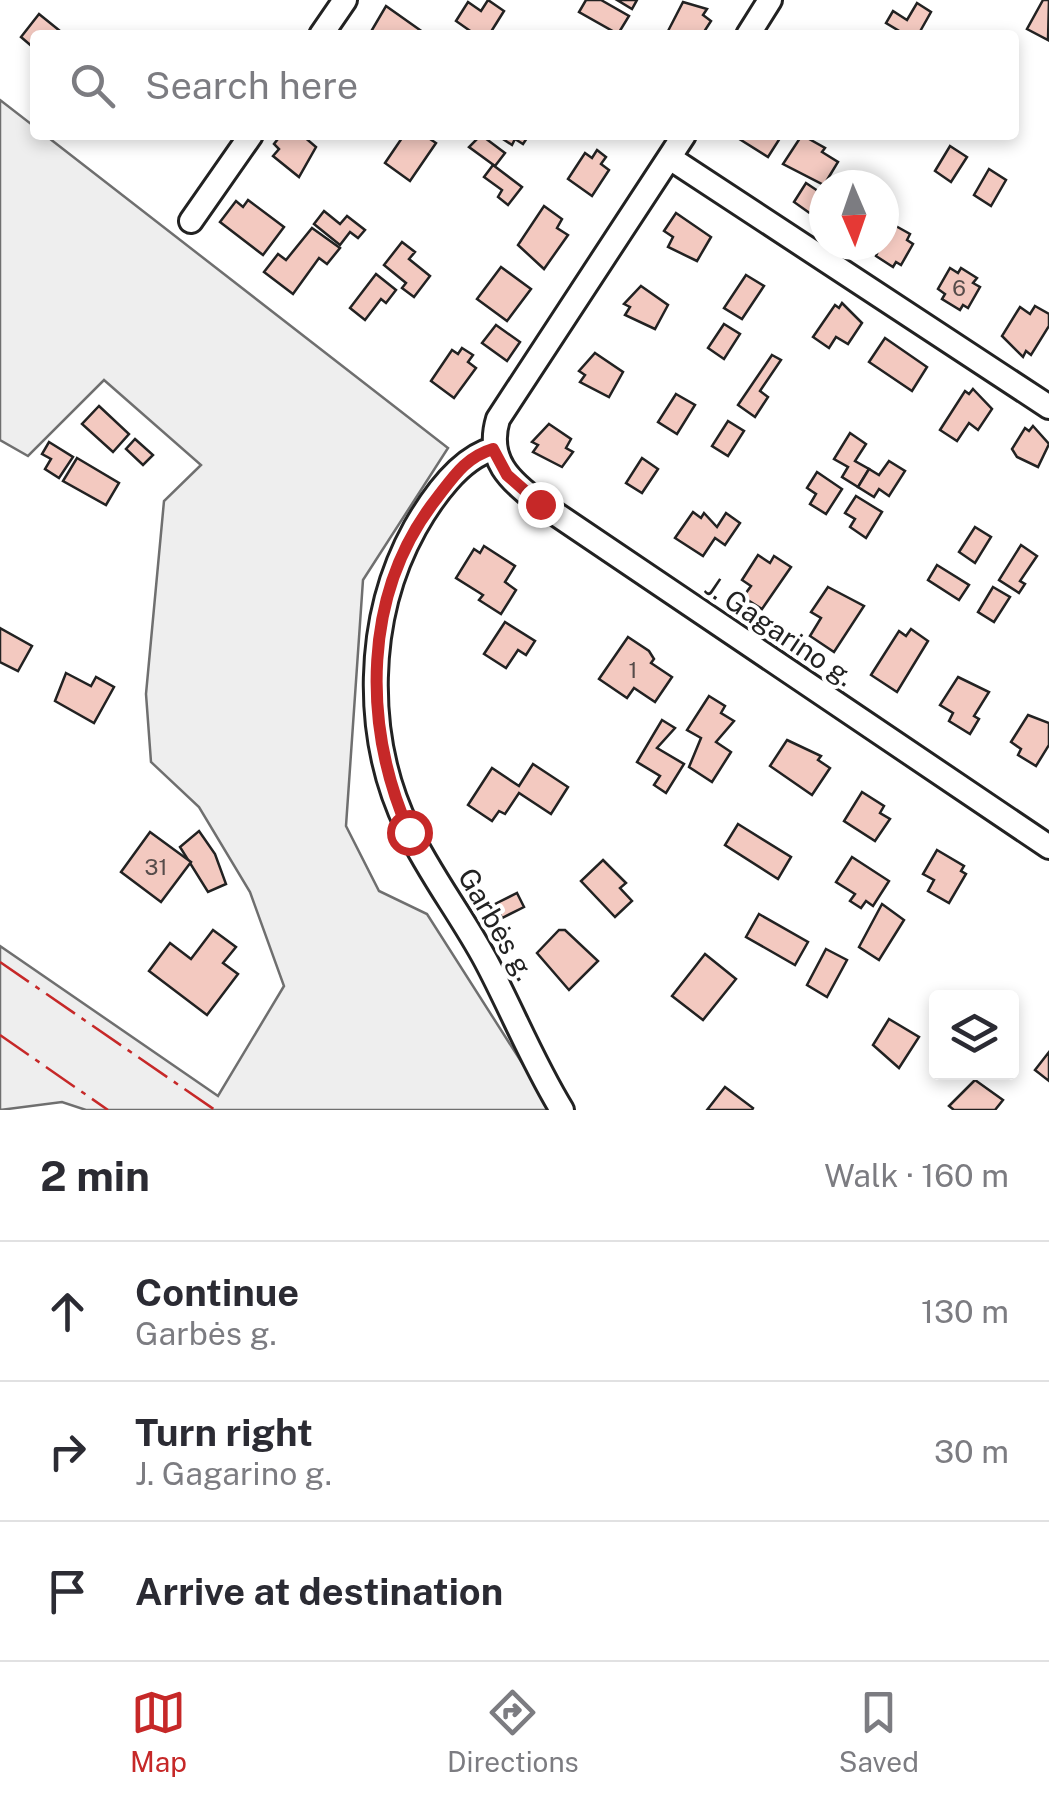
<!DOCTYPE html>
<html lang="en">
<head>
<meta charset="utf-8">
<style>
  body { margin:0; font-family:"Public Sans",sans-serif; background:#f7f7f7; color:#2b2b33 }
  .controls { position:absolute; right:30px; bottom:30px; display:grid; overflow:hidden; border-radius:10px; box-shadow:0 5px 15px #0003 }
  .controls button { width:90px; height:90px; display:grid; place-items:center; padding:0; border:0; border-bottom:2px solid #e1e1e2; background:#fff; color:#2b2b33; font:50px sans-serif }
  .compass { position:absolute; left:809px; top:170px; width:90px; height:90px; border-radius:50%; background:#fff; box-shadow:0 5px 15px #0003; rotate:178deg }
  .stop { position:absolute; width:30px; height:30px; margin:-22px; border:8px solid #c62828; border-radius:50%; background:#fff }
  .stop.end { background:#c62828; border-color:#fff; box-shadow:0 2px 10px #0008 }
  .list { margin:0; padding:0; list-style:none }
  h2 { display:flex; justify-content:space-between; align-items:center; height:130px; margin:0; padding:0 40px; font-size:42px }
  h2 small { font-size:32px; font-weight:400; color:#7c7c81 }
  .list li { display:grid; grid-template-columns:65px 1fr auto; gap:30px; align-items:center; box-sizing:border-box; height:140px; padding:0 40px; border-top:2px solid #e1e1e2 }
  .list b { display:block; font-size:38px; white-space:nowrap }
  .list p { margin:0; font-size:32px; white-space:nowrap; color:#7c7c81 }
  .list em { font-size:32px; font-style:normal; color:#7c7c81 }
  .icon { flex:none; width:55px; height:55px; fill:none; stroke:currentColor; stroke-width:2; stroke-linecap:round; stroke-linejoin:round }
  .map { position:relative; flex:none; width:1049px; height:1110px; overflow:hidden }
  .search { position:absolute; background:#fff; box-shadow:0 5px 15px #0003; left:30px; right:30px; top:30px; height:110px; display:flex; align-items:center; gap:25px; box-sizing:border-box; padding:0 35px; border-radius:10px; color:#7c7c81; font-size:38px }
  .sheet { height:550px; background:#fff }
  nav { display:flex; justify-content:space-around; align-items:center; box-sizing:border-box; height:140px; border-top:2px solid #e1e1e2; background:#fff; font-size:28px; color:#7c7c81 }
  nav a { display:grid; justify-items:center; gap:5px }
  nav .on { color:#c62828 }
  .map>svg:first-child { display:block }
  .green { fill:#eee; stroke:#6f6f6f; stroke-width:2.5 }
  .building { fill:#f3c9c0; stroke:#222; stroke-width:2.5 }
  .lines { fill:none; stroke-linecap:round; stroke-linejoin:round }
  .minor-casing { stroke:#222; stroke-width:28 }
  .minor { stroke:#fff; stroke-width:22 }
  .power { stroke:#c62828; stroke-width:2.5; stroke-dasharray:35 8 5 8; stroke-linecap:butt }
  .route { stroke:#c62828; stroke-width:12 }
  .labels { text-anchor:middle; dominant-baseline:central; stroke-width:8; stroke-linejoin:round; paint-order:stroke }
  .number-label { font-size:22px; fill:#564c4a }
  .street-label { font-size:28px; fill:#222; stroke:#fff }
</style>
</head>
<body>
<div class="map">
<svg width="1049" height="1110" viewBox="0 0 1049 1110">
  <rect width="100%" height="100%" fill="#fff"/>
  <path class="green" d="M0 100 35 127V135H45L448 448 363 580 346 826 379 891 427 914 552 1110H86L62 1102 0 1110V946L218 1096 284 986 250 892 199 807 151 762 146 694 164 501 201 465 104 380 28 456 0 440Z"/>
  <g class="building">
    <path d="M488 0 504 11 489 35H476L456 21 468 2 481 11Z"/>
    <path d="M586 0H601L629 16 618 34 579 12Z"/>
    <path d="M617 0H637L632 9Z"/>
    <path d="M1043 0H1049L1048 40 1027 29Z"/>
    <path d="M683 2 707 9 703 15 711 21 702 35 667 33Z"/>
    <path d="M917 3 931 12 918 35H906L886 23 893 11 907 20Z"/>
    <path d="M386 6 427 35H369Z"/>
    <path d="M39 14 65 35H35V49L21 37Z"/>
    <path d="M281 135H302L316 147 299 177 273 156 279 149 274 144Z"/>
    <path d="M404 135H424L436 143 410 181 385 163Z"/>
    <path d="M481 135 505 153 495 166 469 147Z"/>
    <path d="M505 135H529L523 144 515 139 512 145 503 139Z"/>
    <path d="M733 135H782L768 157Z"/>
    <path d="M802 135 825 148 822 152 838 162 824 185 783 164Z"/>
    <path d="M950 146 967 157 951 182 935 171Z"/>
    <path d="M597 150 606 157 601 164 609 170 592 196 568 179 585 153 592 158Z"/>
    <path d="M493 165 522 187 508 205 498 197 502 190 484 177Z"/>
    <path d="M989 169 1006 180 991 206 974 195Z"/>
    <path d="M806 183 824 195 811 214 794 202Z"/>
    <path d="M248 200 284 227 263 255 220 222 236 201 243 207Z"/>
    <path d="M544 206 562 219 557 228 568 235 544 269 518 245Z"/>
    <path d="M324 211 340 224 347 216 365 230 358 238 350 232 340 245 314 224Z"/>
    <path d="M676 213 711 237 697 261 668 247 673 237 664 231Z"/>
    <path d="M894 225 910 234 907 240 913 244 901 265 896 262 893 267 876 256 878 251 872 247 884 245V228L892 230Z"/>
    <path d="M312 228 340 248 327 264 319 258 293 294 264 272 278 254 286 260Z"/>
    <path d="M402 242 415 252 409 259 430 276 414 297 402 288 406 283 384 265Z"/>
    <path d="M501 267 531 289 507 321 477 299Z"/>
    <path d="M950 268 958 273 961 268 977 278 973 283 980 287 968 308 963 305 960 310 942 299 945 294 938 289Z"/>
    <path d="M376 274 396 290 386 303 381 299 365 320 350 308Z"/>
    <path d="M746 275 764 286 742 319 724 308Z"/>
    <path d="M641 286 668 305 655 329 625 315 630 307 624 304Z"/>
    <path d="M842 303 862 323 848 344 836 337 829 348 813 337 835 305 839 308Z"/>
    <path d="M1035 306 1049 314V326L1031 355 1026 351 1023 357 1002 336 1020 307 1030 314Z"/>
    <path d="M724 324 740 334 724 359 708 348Z"/>
    <path d="M496 325 520 342 507 361 482 343Z"/>
    <path d="M885 338 927 367 912 391 869 362Z"/>
    <path d="M462 348 473 355 468 362 476 368 454 398 431 381 452 350 458 354Z"/>
    <path d="M595 353 623 372 609 397 580 382 585 375 579 371Z"/>
    <path d="M772 355 781 360 760 391 768 397 755 417 738 405Z"/>
    <path d="M973 389 992 409 978 430 969 423 957 441 940 430 965 391 969 394Z"/>
    <path d="M676 394 695 405 677 434 658 422Z"/>
    <path d="M99 406 129 434 113 452 82 424Z"/>
    <path d="M728 421 744 431 728 456 712 446Z"/>
    <path d="M549 424 571 439 566 448 573 452 562 467 533 452 538 445 532 442Z"/>
    <path d="M1033 426 1049 444 1038 467 1017 457 1012 449 1025 428 1029 431Z"/>
    <path d="M850 433 866 444 855 461 869 469 858 487 842 477 848 467 834 459Z"/>
    <path d="M135 439 153 455 143 465 126 449Z"/>
    <path d="M49 442 73 457 59 478 45 469 51 459 42 454Z"/>
    <path d="M77 458 119 483 106 505 63 481Z"/>
    <path d="M642 458 658 469 642 493 626 483Z"/>
    <path d="M889 461 905 471 889 496 879 489 874 497 858 487 869 469 879 475Z"/>
    <path d="M817 472 842 489 826 514 810 504 816 494 807 488Z"/>
    <path d="M856 496 882 512 866 538 850 527 855 519 845 513Z"/>
    <path d="M693 512 701 518 704 513 717 527 726 513 740 523 725 545 715 538 703 556 675 538Z"/>
    <path d="M975 527 991 537 975 563 959 552Z"/>
    <path d="M1021 545 1037 556 1020 581 1025 584 1019 593 999 580Z"/>
    <path d="M484 546 515 566 505 582 516 590 501 614 479 600 483 595 456 578 474 549 480 553Z"/>
    <path d="M758 555 770 563 774 556 791 567 762 609 743 597 751 586 742 580Z"/>
    <path d="M937 565 969 585 959 600 928 580Z"/>
    <path d="M828 587 864 606 834 652 810 636 821 618 811 612Z"/>
    <path d="M993 587 1010 597 994 622 978 612Z"/>
    <path d="M505 622 535 641 526 655 518 650 506 668 484 654Z"/>
    <path d="M0 628 32 646 18 671 0 662Z"/>
    <path d="M911 629 928 641 897 692 871 675 899 631 906 636Z"/>
    <path d="M628 637 649 651 654 659 651 663 672 677 655 702 634 688 627 698 599 679Z"/>
    <path d="M66 673 91 686 96 677 114 687 94 723 55 701Z"/>
    <path d="M958 677 989 692 974 716 979 719 970 734 949 721 953 713 940 705Z"/>
    <path d="M709 696 725 706 721 713 734 721 716 742 731 752 712 782 689 767 701 738 687 730Z"/>
    <path d="M1028 715 1049 723V745L1036 766 1018 755 1021 749 1011 742Z"/>
    <path d="M662 720 675 728 657 748 684 764 666 793 654 785 660 776 637 762Z"/>
    <path d="M787 740 821 756 818 760 830 768 812 795 770 766Z"/>
    <path d="M533 764 568 787 551 814 519 793 505 814 499 811 492 821 468 805 492 768 519 786Z"/>
    <path d="M862 792 884 806 880 813 890 819 875 841 844 821Z"/>
    <path d="M738 824 791 857 778 879 725 845Z"/>
    <path d="M199 831 215 854 226 884 208 892 180 847Z"/>
    <path d="M150 832 191 862 161 902 121 872Z"/>
    <path d="M937 850 964 866 961 871 966 874 949 903 928 891 934 880 923 874Z"/>
    <path d="M852 857 889 881 873 906 866 901 861 908 850 901 855 894 836 882Z"/>
    <path d="M603 860 626 883 620 888 632 901 615 917 581 881Z"/>
    <path d="M517 893 524 907 502 918 495 904Z"/>
    <path d="M882 904 904 920 879 960 859 947Z"/>
    <path d="M759 914 808 942 795 965 746 937Z"/>
    <path d="M213 930 236 947 223 963 238 974 207 1015 149 971 170 943 191 959Z"/>
    <path d="M559 930H565L598 961 569 990 537 953Z"/>
    <path d="M826 949 847 960 827 997 807 985Z"/>
    <path d="M705 954 736 979 703 1020 672 996Z"/>
    <path d="M889 1019 919 1037 899 1068 873 1045Z"/>
    <path d="M1049 1052V1081L1035 1070Z"/>
    <path d="M975 1080 1003 1100 995 1110H954L949 1106Z"/>
    <path d="M725 1087 753 1108 752 1110H707Z"/>
  </g>
  <g class="lines">
    <g class="minor-casing">
      <g id="minor">
        <path d="M321 35 345 0"/>
        <path d="M748 35 770 0"/>
        <path d="M684 135 498 419C486 459 509 481 541 504L1049 847"/>
        <path d="M670 158 1049 407"/>
        <path d="M191 221 251 135"/>
        <path d="M493 449C460 458 432 498 415 528 365 618 363 737 408 829 430 875 462 916 486 961 512 1010 533 1063 562 1110"/>
      </g>
    </g>
    <use href="#minor" class="minor"/>
    <g class="power">
      <path d="M0 962 215 1110"/>
      <path d="M0 1035 108 1110"/>
    </g>
  </g>
  <g class="lines">
    <path class="route" d="M409 832C362 724 362 593 437 498 454 476 466 457 493 449L507 475 540 504"/>
  </g>
  <g class="labels">
    <g class="number-label">
      <text x="959" y="288">6</text>
      <text x="633" y="670">1</text>
      <text x="156" y="867">31</text>
    </g>
    <g class="street-label">
      <text transform="translate(780 631) rotate(34)">J. Gagarino g.</text>
      <text transform="translate(497 924) rotate(60)">Garbės g.</text>
    </g>
  </g>
</svg>
<div class="controls">
<button><svg class="icon" aria-label="layers" viewBox="0 0 24 24"><path d="M12 4l9 5-9 5-9-5zM3 14l9 5 9-5"/></svg></button>
</div>
<svg class="compass" viewBox="-18 -18 36 36"><path d="M0-13l5 13h-10z" fill="#e53935"/><path d="M0 13l5-13h-10z" fill="#7c7c81"/></svg>
<div class="stop" style="left:409px;top:832px"></div>
<div class="stop end" style="left:540px;top:504px"></div>
<div class="search"><svg class="icon" aria-label="search" viewBox="0 0 24 24"><circle cx="10" cy="10" r="6"/><path d="M15 15l6 6"/></svg>Search here</div>
</div>
<section class="sheet">
<h2>2 min<small>Walk · 160 m</small></h2>
<ul class="list">
<li><svg class="icon" aria-label="ahead" viewBox="0 0 24 24"><path d="M12 20V5M6 11l6-6 6 6"/></svg><div><b>Continue</b><p>Garbės g.</p></div><em>130 m</em></li>
<li><svg class="icon" aria-label="right" viewBox="0 0 24 24"><path d="M7 20v-9h11M14 6l5 5-5 5"/></svg><div><b>Turn right</b><p>J. Gagarino g.</p></div><em>30 m</em></li>
<li><svg class="icon" aria-label="arrive" viewBox="0 0 24 24"><path d="M6 21V4h12l-3 4 3 4H6"/></svg><div><b>Arrive at destination</b></div></li>
</ul>
</section>
<nav>
<a class="on"><svg class="icon" aria-label="map" viewBox="0 0 24 24"><path d="M3 6l6-2 6 2 6-2v14l-6 2-6-2-6 2zM9 4v14M15 6v14"/></svg>Map</a>
<a><svg class="icon" aria-label="directions" viewBox="0 0 24 24"><path d="M12 3l9 9-9 9-9-9zM9 14v-3h6M13 9l2 2-2 2"/></svg>Directions</a>
<a><svg class="icon" aria-label="saved" viewBox="0 0 24 24"><path d="M7 4h10v16l-5-4-5 4z"/></svg>Saved</a>
</nav>
</body>
</html>
